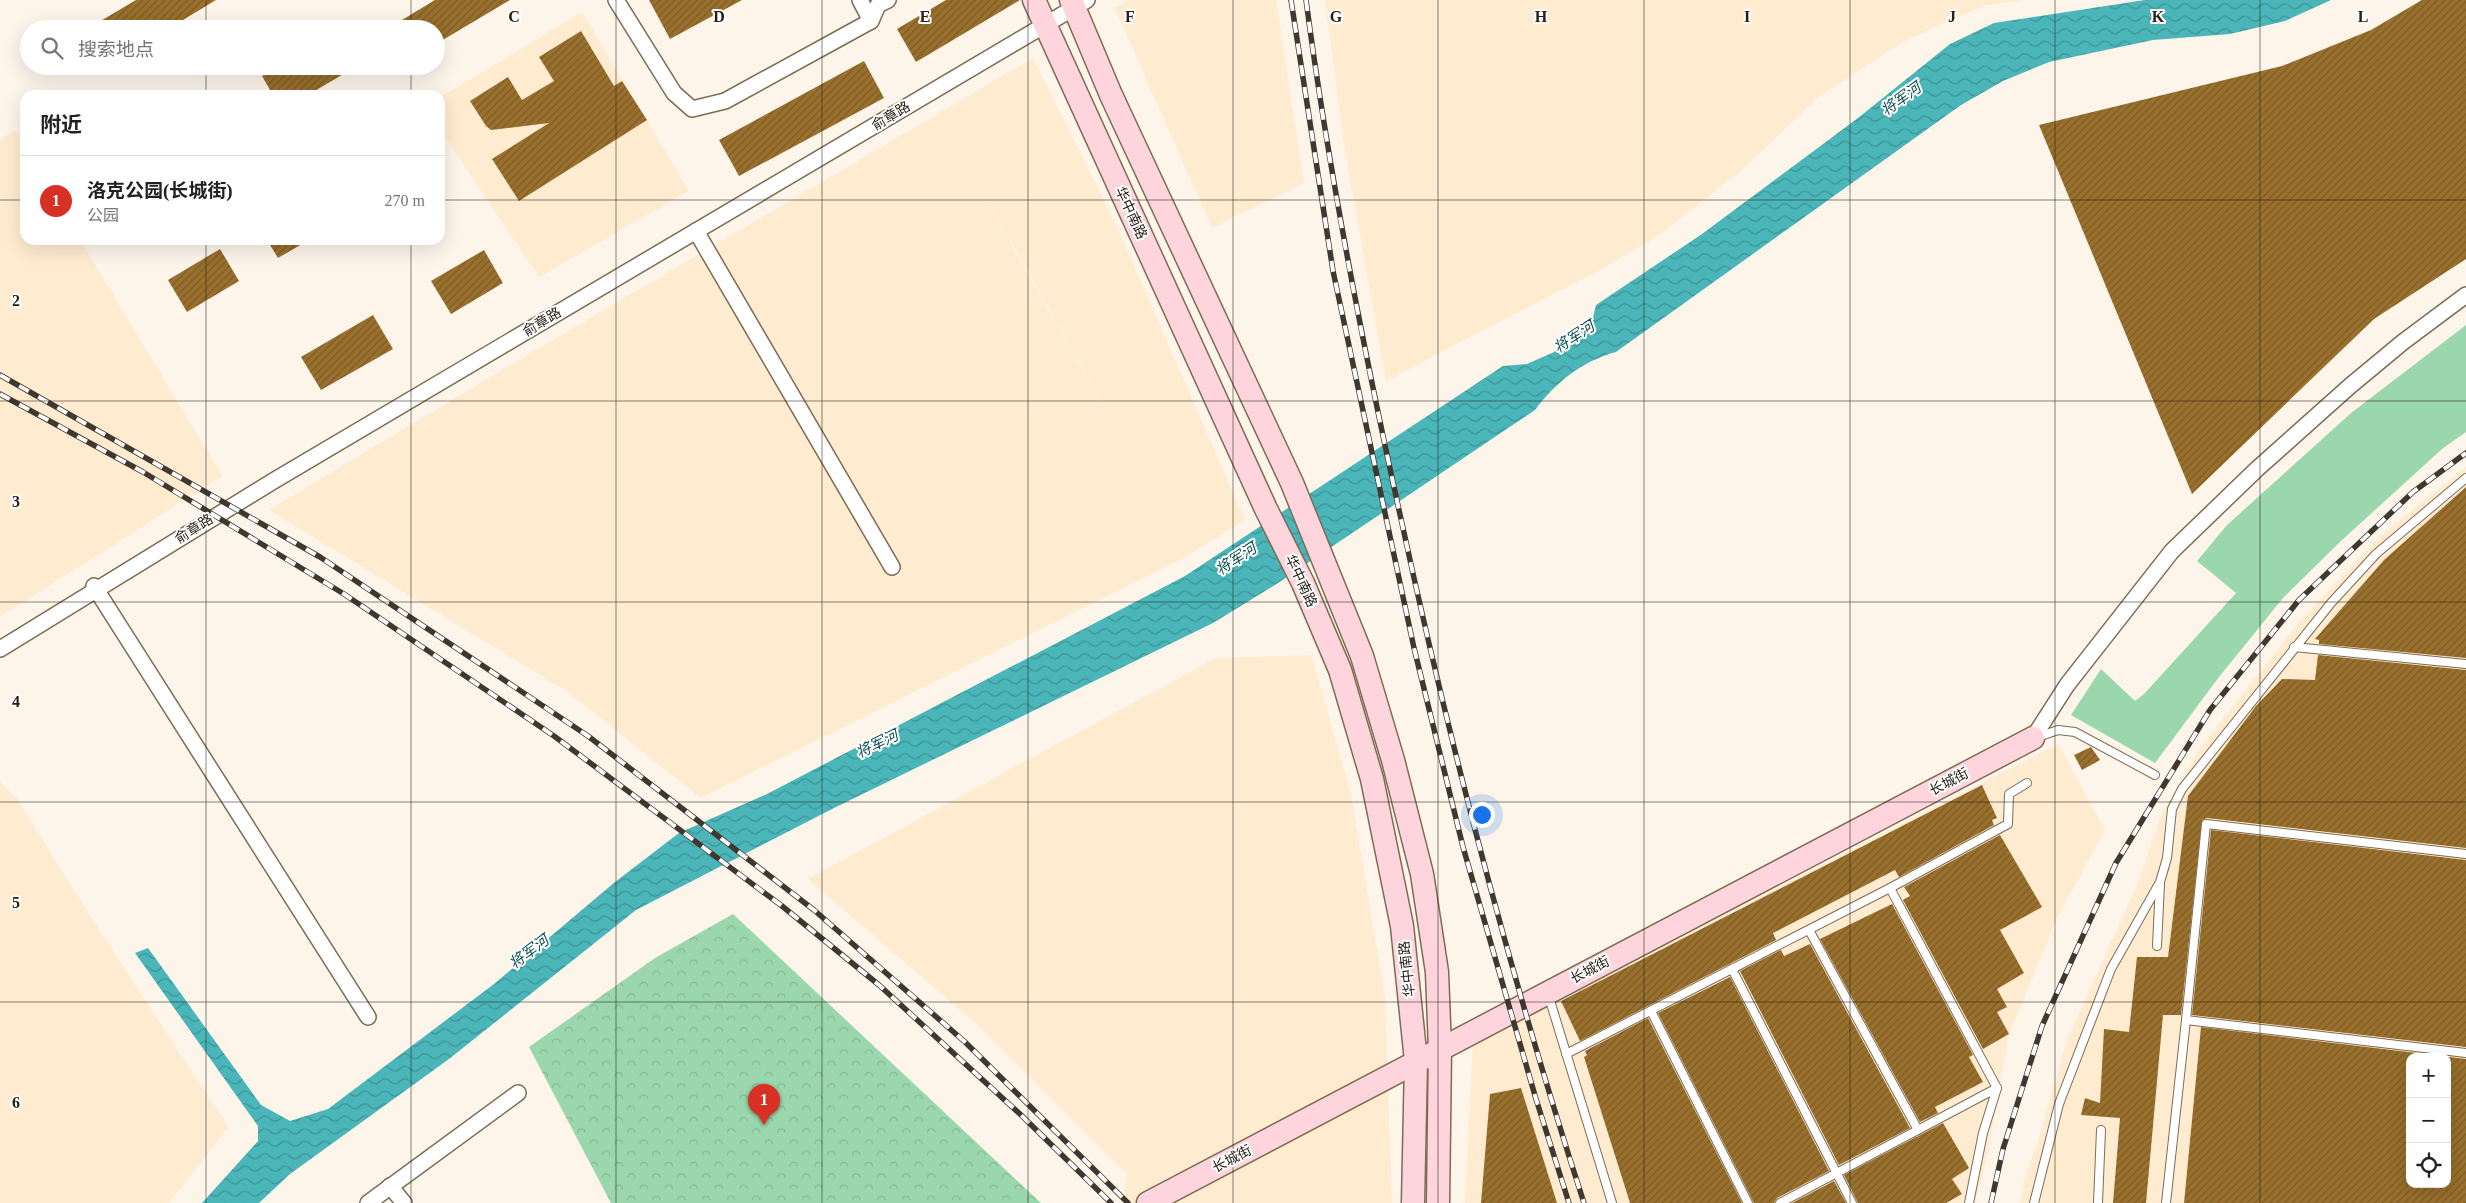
<!DOCTYPE html>
<html lang="zh">
<head>
<meta charset="utf-8">
<style>
  body { margin:0; font-family:"Times New Roman","Noto Sans SC",serif; background:#f6f6f6; color:#222 }
  .controls { position:absolute; right:15px; bottom:15px; display:grid; overflow:hidden; border-radius:10px; box-shadow:0 5px 20px #0002 }
  .controls button { width:45px; height:45px; display:grid; place-items:center; padding:0; border:0; border-bottom:1px solid #e0e0e0; background:#fff; color:#222; font:25px sans-serif }
  .you { position:absolute; left:1481px; top:814px; width:18px; height:18px; margin:-12px; border:4px solid #fff; border-radius:50%; background:#1a73e8; box-shadow:0 0 0 8px #1a73e833 }
  .badge { display:grid; place-items:center; width:32px; height:32px; border-radius:50%; background:#d93025; color:#fff; font-size:16px; font-weight:700 }
  .pin { position:absolute; translate:-50% -41px; filter:drop-shadow(0 1px 2px #0008) }
  .pin::after { content:''; position:absolute; top:26px; width:18px; height:15px; background:inherit; clip-path:polygon(0 0,100% 0,50% 100%) }
  .list { margin:0; padding:0; list-style:none }
  h2 { display:flex; justify-content:space-between; align-items:center; height:65px; margin:0; padding:0 20px; font-size:21px }
  h2 small { font-size:16px; font-weight:400; color:#767676 }
  .list li { display:grid; grid-template-columns:32px 1fr auto; gap:15px; align-items:center; box-sizing:border-box; height:90px; padding:0 20px; border-top:1px solid #e0e0e0 }
  .list b { display:block; font-size:19px; white-space:nowrap }
  .list p { margin:0; font-size:16px; white-space:nowrap; color:#767676 }
  .list em { font-size:16px; font-style:normal; color:#767676 }
  .icon { flex:none; width:28px; height:28px; fill:none; stroke:currentColor; stroke-width:2; stroke-linecap:round; stroke-linejoin:round }
  .map { position:relative; flex:none; width:2466px; height:1203px; overflow:hidden }
  .search { position:absolute; background:#fff; box-shadow:0 5px 20px #0002; left:20px; top:20px; width:425px; height:55px; display:flex; align-items:center; gap:12px; box-sizing:border-box; padding:0 18px; border-radius:28px; color:#767676; font-size:19px }
  .panel { position:absolute; background:#fff; box-shadow:0 5px 20px #0002; left:20px; top:90px; width:425px; height:155px; border-radius:15px }
  .map>svg:first-child { display:block }
  .built { fill:#ffebd0; fill-rule:evenodd }
  .green { fill:#9bd7ac }
  .park { fill:url(#park-crowns) }
  .water { fill:url(#water-waves) }
  .building { fill:url(#building-hatch); fill-rule:evenodd }
  .lines { fill:none; stroke-linecap:round; stroke-linejoin:round }
  .lane-casing { stroke:#7d6b52; stroke-width:10 }
  .street-casing { stroke:#7d6b52; stroke-width:18 }
  .secondary-casing { stroke:#7d6b52; stroke-width:25 }
  .lane { stroke:#fff; stroke-width:8 }
  .street { stroke:#fff; stroke-width:15 }
  .secondary { stroke:#fed5dd; stroke-width:22 }
  .rail-casing { stroke:#40382e; stroke-width:5.5 }
  .rail { stroke:#fff; stroke-width:4; stroke-dasharray:11; stroke-linecap:butt }
  .grid { fill:none; stroke:#272016; stroke-width:1; stroke-opacity:0.55 }
  .labels { text-anchor:middle; dominant-baseline:central; stroke-width:4; stroke-linejoin:round; paint-order:stroke }
  .street-label { font-size:14px; fill:#272016; stroke:#fff }
  .water-label { font-size:15px; font-style:italic; fill:#0b4d4f; stroke:#fff }
  .grid-label { font-size:16px; text-anchor:middle; font-weight:bold; fill:#272016; stroke:#fff; stroke-width:4; stroke-linejoin:round; paint-order:stroke }
</style>
</head>
<body>
<div class="map">
<svg width="2466" height="1203" viewBox="0 0 2466 1203">
  <defs>
    <pattern id="park-crowns" width="20" height="18" patternUnits="userSpaceOnUse" patternTransform="scale(1.25)"><rect width="20" height="18" fill="#9bd7ac"/><path d="M2 6a3 3 0 1 1 6 0M12 15a3 3 0 1 1 6 0" fill="none" stroke="#86b893"/></pattern>
    <pattern id="water-waves" width="16" height="10" patternUnits="userSpaceOnUse" patternTransform="scale(1.25)"><rect width="16" height="10" fill="#4ab6b9"/><path d="M0 5q4-4 8 0t8 0" fill="none" stroke="#3e9495"/></pattern>
    <pattern id="building-hatch" width="6" height="6" patternUnits="userSpaceOnUse" patternTransform="scale(1.25)"><rect width="6" height="6" fill="#99702d"/><path d="M-1 1l2-2M0 6l6-6M5 7l2-2" fill="none" stroke="#7d5c25"/></pattern>
  </defs>
  <rect width="100%" height="100%" fill="#fdf5ea"/>
  <g class="built">
    <path d="M1130 0H1276L1304 183 1212 228 1115 8Z"/>
    <path d="M1325 0H2028L1986 5 1908 39 1819 96 1745 167 1661 234 1605 267 1386 381 1344 145Z"/>
    <path d="M582 12 689 191 539 277 440 129V98Z"/>
    <path d="M1033 58 1118 229 1245 520 1189 555 701 798 568 692 269 510 502 370ZM976 183 1029 273 1119 434Z"/>
    <path d="M15 131 25 147V240H80L222 476 0 617V139Z"/>
    <path d="M2466 467V1203H2020L2025 1176 2039 1139 2067 1040 2138 883 2162 813 2201 747 2300 621 2380 536ZM2410 1057H2447V1184H2410Z"/>
    <path d="M1311 655 1350 790 1385 997 1392 1203H1123L1127 1174 979 1026 808 879 1216 658Z"/>
    <path d="M2058 744 2105 830 2058 916 2009 1034 1988 1153 1975 1203H1465L1473 1044Z"/>
    <path d="M0 782 17 799 79 899 228 1127 169 1203H0Z"/>
  </g>
  <path class="green" d="M2466 325V432L2442 449 2341 541 2283 598 2219 677 2155 763 2071 715 2101 669 2135 701 2144 694 2236 593 2197 561 2227 525 2351 413Z"/>
  <path class="park" d="M733 914 1041 1203H611L529 1047 655 958Z"/>
  <path class="water" d="M2145 0H2331L2285 21 2230 34 2153 40 2049 62 2003 81 1961 105 1616 352C1582 361 1555 383 1535 410L1275 585 1213 623 834 808 636 910 449 1059 290 1174 259 1203H202L258 1141V1126L135 953 148 948 261 1105 290 1121 328 1109 494 984 615 882 679 833 767 794 1185 576 1503 366 1527 364 1554 352 1592 322 1596 305 1702 234 1858 118 1950 44 1994 23Z"/>
  <g class="building">
    <path d="M136 0H216L168 29H87Z"/>
    <path d="M435 0H510L436 44V29H387Z"/>
    <path d="M649 0H742L670 39Z"/>
    <path d="M946 0H1020L916 62 897 29Z"/>
    <path d="M2422 0H2466V259L2374 319 2192 494 2039 125 2282 66 2371 30Z"/>
    <path d="M581 31 614 86 622 81 647 120 519 201 492 159 549 123 491 130 486 126 470 101 508 77 522 100 554 81 539 57Z"/>
    <path d="M864 61 884 98 739 176 719 140Z"/>
    <path d="M279 66H357L308 95H273L262 76Z"/>
    <path d="M267 240H309L278 258Z"/>
    <path d="M220 249 239 281 187 312 168 280Z"/>
    <path d="M484 250 503 283 451 314 431 281Z"/>
    <path d="M373 315 393 349 321 390 301 357Z"/>
    <path d="M2466 487V658L2319 644V640L2315 639 2384 560Z"/>
    <path d="M2318 655 2466 670V848L2207 818 2202 820 2181 1015H2163L2146 1203H2113L2120 1118 2081 1115 2085 1098 2100 1103 2104 1029 2129 1032 2137 957H2168L2188 796 2256 706 2282 679 2315 680Z"/>
    <path d="M2091 747 2100 760 2082 770 2074 755Z"/>
    <path d="M1982 785 1997 818 1992 820 1994 825 1899 877 1895 870 1773 933 1776 940 1580 1041 1561 1001Z"/>
    <path d="M2211 830 2466 860V1047L2192 1015Z"/>
    <path d="M2000 835 2042 907 2000 930 2024 973 1997 989 2007 1007 1997 1012 2009 1034 1983 1049 1903 900 1910 896 1904 887Z"/>
    <path d="M1892 904 1973 1055 1969 1057 1983 1082 1935 1107 1938 1113 1920 1122 1820 939Z"/>
    <path d="M1810 944 1910 1128 1839 1165 1740 971 1781 950 1784 956Z"/>
    <path d="M1730 977 1829 1171 1777 1198 1774 1203H1754L1658 1013Z"/>
    <path d="M1648 1018 1742 1203H1630L1584 1057 1587 1055 1585 1051Z"/>
    <path d="M2201 1027 2466 1059V1203H2184ZM2410 1057H2447V1184H2410Z"/>
    <path d="M1521 1088 1557 1203H1481L1490 1094Z"/>
    <path d="M1943 1123 1969 1168 1952 1179 1962 1194 1946 1203H1858L1844 1175Z"/>
    <path d="M1834 1181 1846 1203H1792Z"/>
  </g>
  <g class="lines">
    <g class="lane-casing">
      <g id="lane">
        <path d="M2294 647 2466 664"/>
        <path d="M2035 738 2058 730 2075 732 2155 775"/>
        <path d="M1809 930 1918 1130"/>
        <path d="M2157 946 2160 884"/>
        <path d="M1732 969 1852 1203"/>
        <path d="M1548 994 1612 1203"/>
        <path d="M1651 1011 1748 1203"/>
        <path d="M2186 1020 2206 824 2466 854"/>
        <path d="M1566 1054 1890 888 2008 824 2009 794 2027 783"/>
        <path d="M1780 1203 1997 1088 1890 888"/>
        <path d="M1969 1203 1983 1133 1997 1088"/>
        <path d="M2034 1203 2059 1104 2111 969 2160 882 2167 858 2172 809 2182 789 2331 603 2376 554 2466 478"/>
        <path d="M2098 1203 2101 1130"/>
        <path d="M2166 1203 2186 1020 2466 1053"/>
      </g>
    </g>
    <g class="street-casing">
      <g id="street">
        <path d="M616 0 674 93 692 109 725 101 871 21 860 0"/>
        <path d="M871 21 878 5 888 0"/>
        <path d="M696 231 892 567"/>
        <path d="M94 586 368 1017"/>
        <path d="M0 649 275 480 1087 0"/>
        <path d="M2033 738 2067 685 2172 551 2257 469 2350 386 2403 342 2466 295"/>
        <path d="M390 1186 404 1203"/>
        <path d="M368 1203 518 1093"/>
      </g>
    </g>
    <g class="secondary-casing">
      <g id="secondary">
        <path d="M1034 0 1266 509 1303 583 1340 670 1372 779 1402 926 1416 1061 1413 1203"/>
        <path d="M1071 0 1111 95 1292 483 1362 656 1393 760 1422 874 1437 972 1440 1049 1438 1203"/>
        <path d="M1148 1203 2033 738"/>
      </g>
    </g>
    <use href="#lane" class="lane"/>
    <use href="#street" class="street"/>
    <use href="#secondary" class="secondary"/>
    <g class="rail-casing">
      <g id="rail">
        <path d="M1291 0 1333 271 1414 648 1463 847 1536 1099 1569 1203"/>
        <path d="M1306 0C1329 175 1363 347 1401 519 1451 750 1511 978 1584 1203"/>
        <path d="M0 375 320 557 588 736 814 910 965 1042 1128 1203"/>
        <path d="M0 394 143 472 344 594 554 736 782 906 879 985 1020 1114 1111 1203"/>
        <path d="M1991 1203 2003 1149 2042 1026 2116 863 2210 710 2299 600 2413 492 2466 453"/>
      </g>
    </g>
    <use href="#rail" class="rail"/>
  </g>
  <path class="grid" d="M206 0V29M411 0V29M616 0V1203M822 0V1203M1028 0V1203M1233 0V1203M1438 0V1203M1644 0V1203M1850 0V1203M2055 0V1203M2260 0V1203M206 66V95M411 66V95M0 200H25M440 200H2466M206 240V1203M411 240V1203M0 401H2466M0 602H2466M0 802H2466M0 1002H2466"/>
  <g class="labels">
    <g class="street-label">
      <text transform="translate(891 116) rotate(-31)">俞章路</text>
      <text transform="translate(1131 213) rotate(65)">华中南路</text>
      <text transform="translate(542 322) rotate(-31)">俞章路</text>
      <text transform="translate(194 529) rotate(-32)">俞章路</text>
      <text transform="translate(1301 581) rotate(65)">华中南路</text>
      <text transform="translate(1949 782) rotate(-28)">长城街</text>
      <text transform="translate(1407 969) rotate(-96)">华中南路</text>
      <text transform="translate(1590 970) rotate(-28)">长城街</text>
      <text transform="translate(1232 1159) rotate(-28)">长城街</text>
    </g>
    <g class="water-label">
      <text transform="translate(1901 99) rotate(-36)">将军河</text>
      <text transform="translate(1574 337) rotate(-33)">将军河</text>
      <text transform="translate(1236 559) rotate(-33)">将军河</text>
      <text transform="translate(877 744) rotate(-26)">将军河</text>
      <text transform="translate(529 952) rotate(-37)">将军河</text>
    </g>
  </g>
  <g class="grid-label">
    <text x="514" y="22">C</text>
    <text x="719" y="22">D</text>
    <text x="925" y="22">E</text>
    <text x="1130" y="22">F</text>
    <text x="1336" y="22">G</text>
    <text x="1541" y="22">H</text>
    <text x="1747" y="22">I</text>
    <text x="1952" y="22">J</text>
    <text x="2158" y="22">K</text>
    <text x="2363" y="22">L</text>
    <text x="16" y="306">2</text>
    <text x="16" y="507">3</text>
    <text x="16" y="707">4</text>
    <text x="16" y="908">5</text>
    <text x="16" y="1108">6</text>
  </g>
</svg>
<div class="controls">
<button>+</button>
<button>−</button>
<button><svg class="icon" aria-label="locate" viewBox="0 0 24 24"><circle cx="12" cy="12" r="6"/><path d="M12 2v4M12 18v4M2 12h4M18 12h4"/></svg></button>
</div>
<div class="you"></div>
<div class="pin badge" style="left:764px;top:1125px">1</div>
<div class="search"><svg class="icon" aria-label="search" viewBox="0 0 24 24"><circle cx="10" cy="10" r="6"/><path d="M15 15l6 6"/></svg>搜索地点</div>
<section class="panel">
<h2>附近<small></small></h2>
<ul class="list">
<li><span class="badge">1</span><div><b>洛克公园(长城街)</b><p>公园</p></div><em>270 m</em></li>
</ul>
</section>
</div>
</body>
</html>
